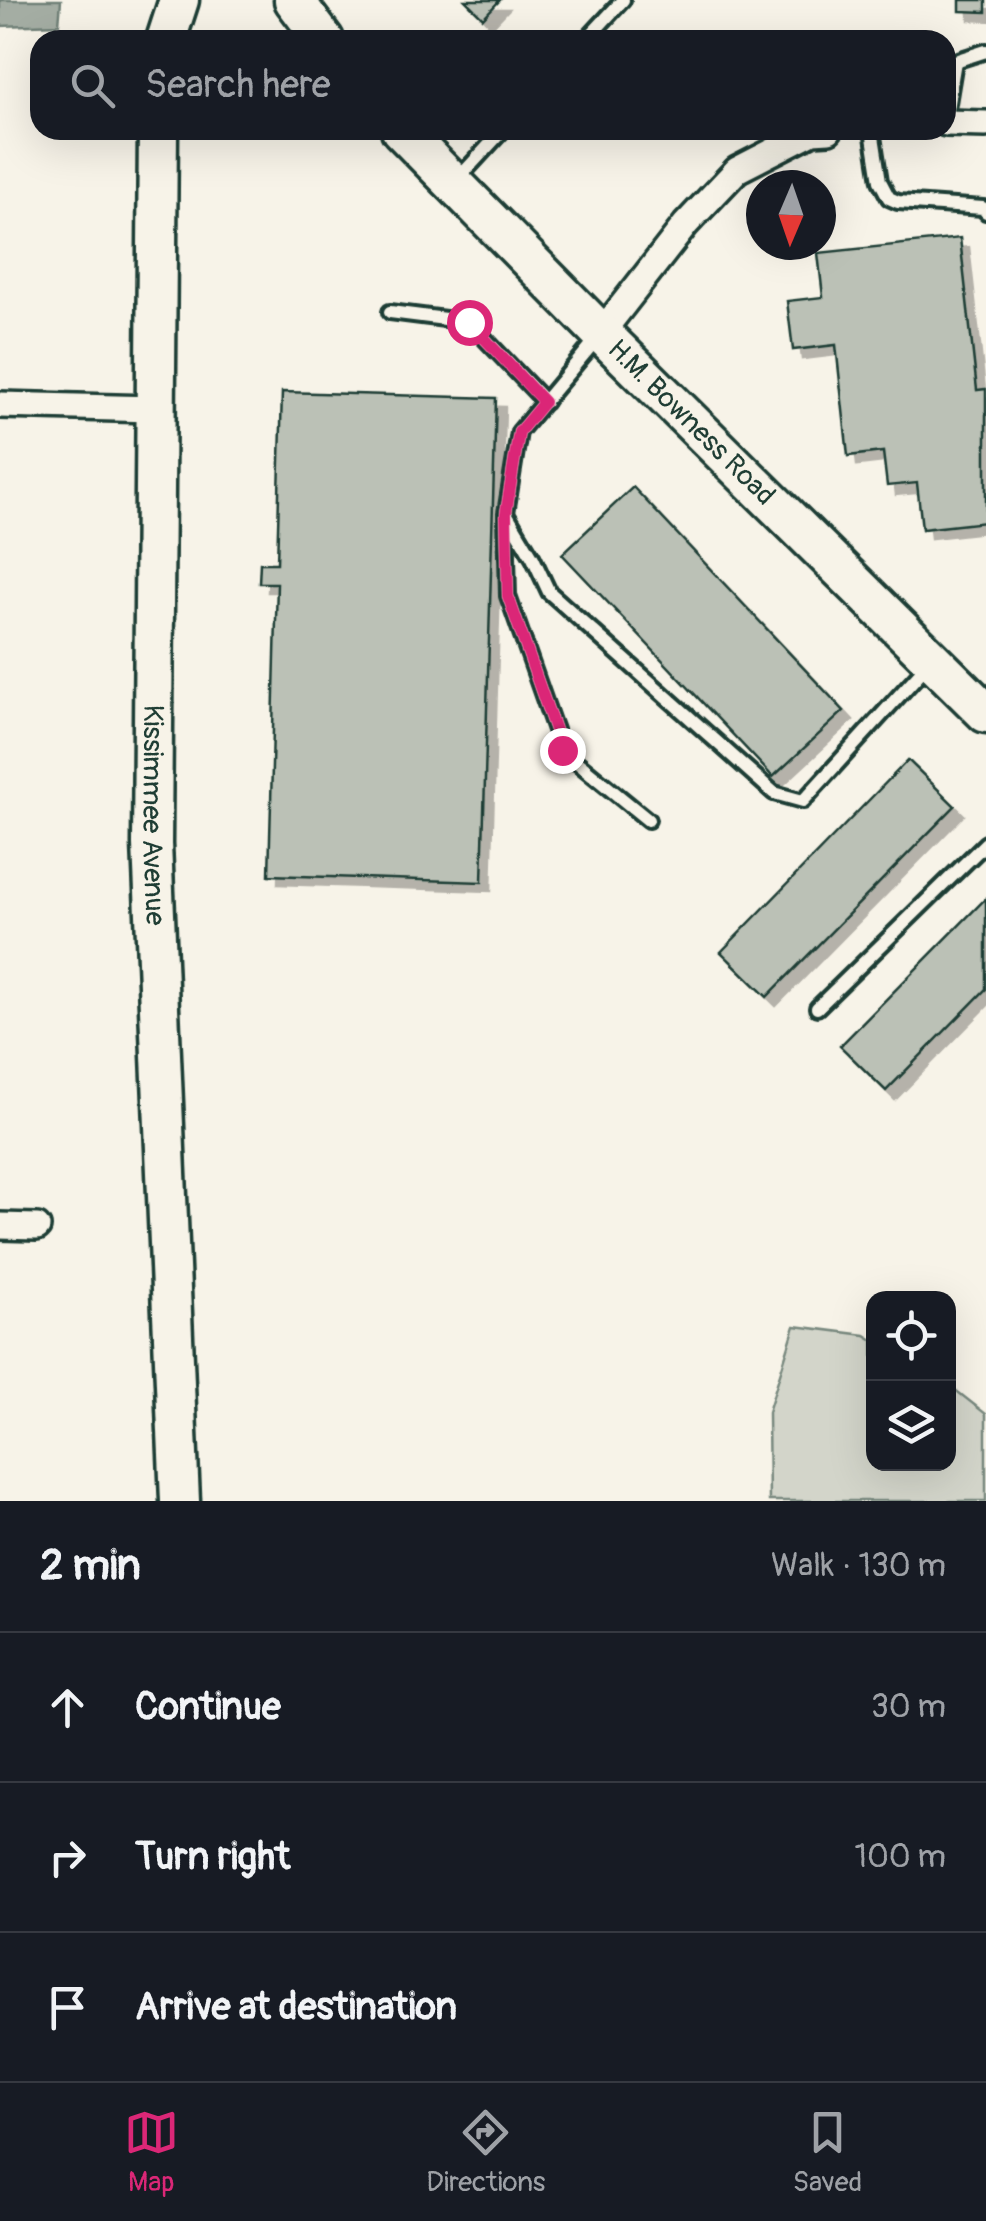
<!DOCTYPE html>
<html lang="en">
<head>
<meta charset="utf-8">
<style>
  body { margin:0; font-family:Pangolin,sans-serif; background:#242831; color:#f1f3f6 }
  .controls { position:absolute; right:30px; bottom:30px; display:grid; overflow:hidden; border-radius:20px; box-shadow:0 10px 40px #0002 }
  .controls button { width:90px; height:90px; display:grid; place-items:center; padding:0; border:0; border-bottom:2px solid #363941; background:#171b24; color:#f1f3f6; font:50px sans-serif }
  .compass { position:absolute; left:746px; top:170px; width:90px; height:90px; border-radius:50%; background:#171b24; box-shadow:0 10px 40px #0002; rotate:182deg }
  .stop { position:absolute; width:30px; height:30px; margin:-22px; border:8px solid #db2777; border-radius:50%; background:#fff }
  .stop.end { background:#db2777; border-color:#fff; box-shadow:0 2px 10px #0008 }
  .list { margin:0; padding:0; list-style:none }
  h2 { display:flex; justify-content:space-between; align-items:center; height:130px; margin:0; padding:0 40px; font-size:42px }
  h2 small { font-size:32px; font-weight:400; color:#9ea1a6 }
  .list li { display:grid; grid-template-columns:65px 1fr auto; gap:30px; align-items:center; box-sizing:border-box; height:150px; padding:0 40px; border-top:2px solid #363941 }
  .list b { display:block; font-size:38px; white-space:nowrap }
  .list em { font-size:32px; font-style:normal; color:#9ea1a6 }
  .icon { flex:none; width:55px; height:55px; fill:none; stroke:currentColor; stroke-width:2; stroke-linecap:round; stroke-linejoin:round }
  .map { position:relative; flex:none; width:986px; height:1501px; overflow:hidden }
  .search { position:absolute; background:#171b24; box-shadow:0 10px 40px #0002; left:30px; right:30px; top:30px; height:110px; display:flex; align-items:center; gap:25px; box-sizing:border-box; padding:0 35px; border-radius:30px; color:#9ea1a6; font-size:38px }
  .sheet { height:580px; background:#171b24 }
  nav { display:flex; justify-content:space-around; align-items:center; box-sizing:border-box; height:140px; border-top:2px solid #363941; background:#171b24; font-size:28px; color:#9ea1a6 }
  nav a { display:grid; justify-items:center; gap:5px }
  nav .on { color:#db2777 }
  .map>svg:first-child { display:block }
  .green { fill:#d3d5ca; stroke:#79897f; stroke-width:2.5 }
  .water { fill:#a4ada3; stroke:#6f8077; stroke-width:2.5 }
  .building { fill:#bbc1b6; stroke:#1f3d34; stroke-width:2.5; filter:url(#shadow) }
  .lines { fill:none; stroke-linecap:round; stroke-linejoin:round }
  .lane-casing { stroke:#1f3d34; stroke-width:20 }
  .street-casing { stroke:#1f3d34; stroke-width:32 }
  .secondary-casing { stroke:#1f3d34; stroke-width:45 }
  .lane { stroke:#f7f3e8; stroke-width:12 }
  .street { stroke:#f7f3e8; stroke-width:25 }
  .secondary { stroke:#f7f3e8; stroke-width:38 }
  .route { stroke:#db2777; stroke-width:12 }
  .labels { text-anchor:middle; dominant-baseline:central; stroke-width:10; stroke-linejoin:round; paint-order:stroke }
  .street-label { font-size:28px; fill:#1f3d34; stroke:#f7f3e8 }
</style>
</head>
<body>
<div class="map">
<svg width="986" height="1501" viewBox="0 0 986 1501">
  <defs>
    <filter id="shadow"><feDropShadow dx="9" dy="9" stdDeviation="0" flood-color="#0004"/></filter>
  </defs>
  <rect width="100%" height="100%" fill="#f7f3e8"/>
  <filter id="ink" filterUnits="userSpaceOnUse"><feTurbulence type="fractalNoise" baseFrequency=".01" numOctaves="2"/><feDisplacementMap in="SourceGraphic" scale="20" xChannelSelector="R" yChannelSelector="G"/><feConvolveMatrix kernelMatrix="1 2 1 2 8 2 1 2 1" color-interpolation-filters="sRGB"/></filter>
  <g filter="url(#ink)">
    <path class="green" d="M795 1326 865 1335 873 1340 874 1464H948L949 1385 986 1414V1501H769L768 1412Z"/>
    <path class="water" d="M0 0H61L59 24 0 26Z"/>
    <g class="building">
      <path d="M465 0H500L483 18Z"/>
      <path d="M960 0H986V12L960 11Z"/>
      <path d="M960 238 977 390 986 389V522L922 529 917 483 887 486 883 452 848 456 836 345 793 350 787 301 823 297 818 253Z"/>
      <path d="M282 392 496 398 482 882 269 875 277 583H259L260 563H277Z"/>
      <path d="M633 487 844 711 773 777 562 554Z"/>
      <path d="M908 760 955 806 767 997 721 952Z"/>
      <path d="M986 898V989L886 1091 840 1046Z"/>
    </g>
    <g class="lines">
      <g class="lane-casing">
        <g id="lane">
          <path d="M586 40 623 0"/>
          <path d="M946 115 955 61 986 51"/>
          <path d="M872 130 880 181 889 198 898 202 983 208 986 212"/>
          <path d="M455 182 503 130"/>
          <path d="M390 312 469 322 545 402"/>
          <path d="M600 335 519 432 506 513 533 558 549 592 774 793 803 801 928 664"/>
          <path d="M506 515 508 596 562 750 648 820"/>
          <path d="M817 1008 986 843"/>
        </g>
      </g>
      <g class="street-casing">
        <g id="street">
          <path d="M946 123 986 124"/>
          <path d="M601 333 686 224 737 170 813 131 829 130"/>
          <path d="M0 405 154 409"/>
          <path d="M0 1226 37 1227"/>
        </g>
      </g>
      <g class="secondary-casing">
        <g id="secondary">
          <path d="M294 0 324 40"/>
          <path d="M166 40 179 0"/>
          <path id="s1" d="M158 130 152 844 180 1501"/>
          <path id="s2" d="M401 130 601 333 986 713"/>
        </g>
      </g>
      <use href="#lane" class="lane"/>
      <use href="#street" class="street"/>
      <use href="#secondary" class="secondary"/>
    </g>
  </g>
  <g class="lines" filter="url(#ink)">
    <path class="route" d="M469 322 544 402 519 432 506 513 508 596 562 750"/>
  </g>
  <g class="labels">
    <g class="street-label">
      <text stroke="none"><textPath href="#s2" startOffset="412">H.M. Bowness Road</textPath></text>
      <text stroke="none"><textPath href="#s1" startOffset="685">Kissimmee Avenue</textPath></text>
    </g>
  </g>
</svg>
<div class="controls">
<button><svg class="icon" aria-label="locate" viewBox="0 0 24 24"><circle cx="12" cy="12" r="6"/><path d="M12 2v4M12 18v4M2 12h4M18 12h4"/></svg></button>
<button><svg class="icon" aria-label="layers" viewBox="0 0 24 24"><path d="M12 4l9 5-9 5-9-5zM3 14l9 5 9-5"/></svg></button>
</div>
<svg class="compass" viewBox="-18 -18 36 36"><path d="M0-13l5 13h-10z" fill="#e53935"/><path d="M0 13l5-13h-10z" fill="#9ea1a6"/></svg>
<div class="stop" style="left:469px;top:322px"></div>
<div class="stop end" style="left:562px;top:750px"></div>
<div class="search"><svg class="icon" aria-label="search" viewBox="0 0 24 24"><circle cx="10" cy="10" r="6"/><path d="M15 15l6 6"/></svg>Search here</div>
</div>
<section class="sheet">
<h2>2 min<small>Walk · 130 m</small></h2>
<ul class="list">
<li><svg class="icon" aria-label="ahead" viewBox="0 0 24 24"><path d="M12 20V5M6 11l6-6 6 6"/></svg><div><b>Continue</b></div><em>30 m</em></li>
<li><svg class="icon" aria-label="right" viewBox="0 0 24 24"><path d="M7 20v-9h11M14 6l5 5-5 5"/></svg><div><b>Turn right</b></div><em>100 m</em></li>
<li><svg class="icon" aria-label="arrive" viewBox="0 0 24 24"><path d="M6 21V4h12l-3 4 3 4H6"/></svg><div><b>Arrive at destination</b></div></li>
</ul>
</section>
<nav>
<a class="on"><svg class="icon" aria-label="map" viewBox="0 0 24 24"><path d="M3 6l6-2 6 2 6-2v14l-6 2-6-2-6 2zM9 4v14M15 6v14"/></svg>Map</a>
<a><svg class="icon" aria-label="directions" viewBox="0 0 24 24"><path d="M12 3l9 9-9 9-9-9zM9 14v-3h6M13 9l2 2-2 2"/></svg>Directions</a>
<a><svg class="icon" aria-label="saved" viewBox="0 0 24 24"><path d="M7 4h10v16l-5-4-5 4z"/></svg>Saved</a>
</nav>
</body>
</html>
